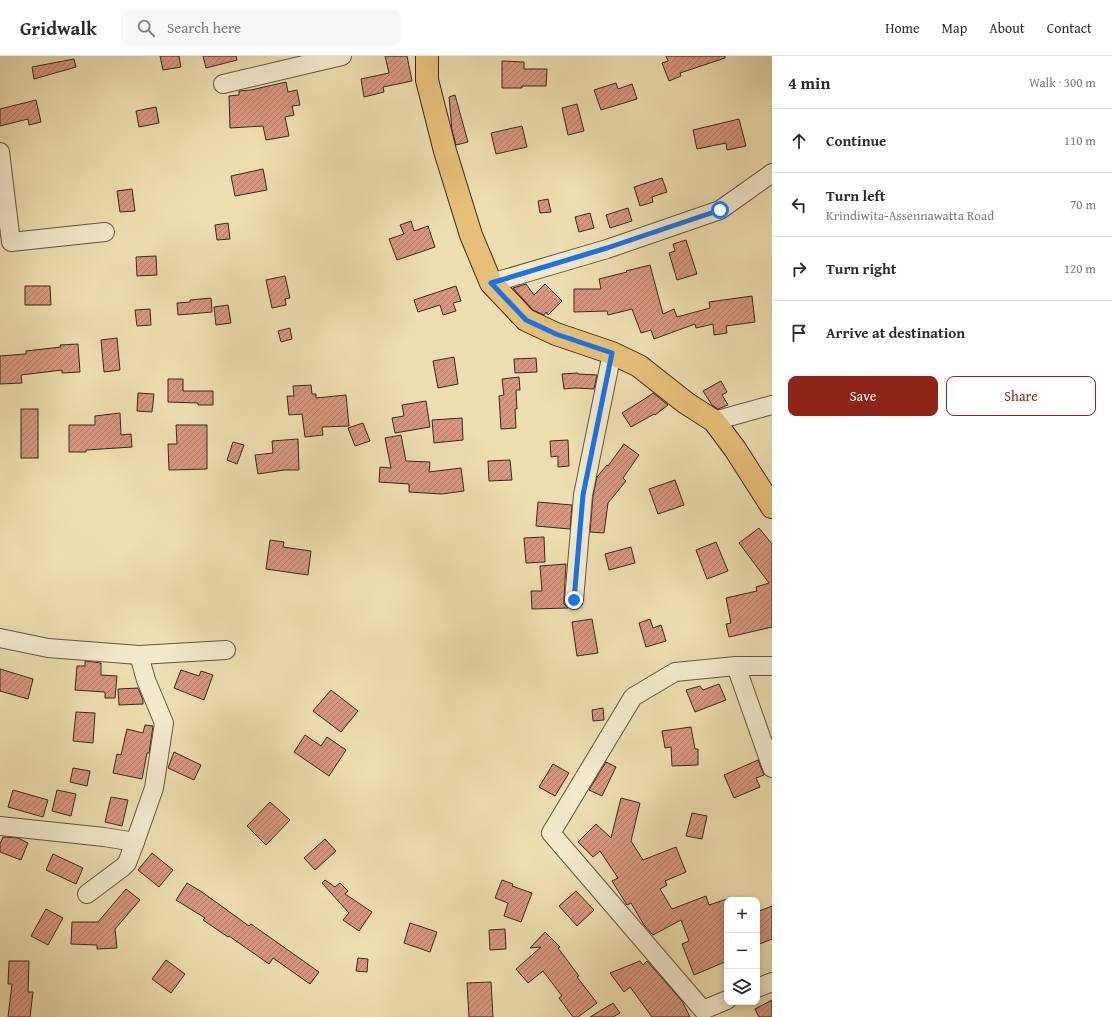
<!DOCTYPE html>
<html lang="en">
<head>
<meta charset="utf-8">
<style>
  body { margin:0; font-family:"Gentium Book Plus",serif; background:#f7f7f7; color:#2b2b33 }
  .controls { position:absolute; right:12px; bottom:12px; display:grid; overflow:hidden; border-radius:8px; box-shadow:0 2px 10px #0003 }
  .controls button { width:36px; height:36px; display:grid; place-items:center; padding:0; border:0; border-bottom:1px solid #e1e1e2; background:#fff; color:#2b2b33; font:20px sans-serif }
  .stop { position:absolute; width:12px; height:12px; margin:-9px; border:3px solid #1a73e8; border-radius:50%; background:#fff }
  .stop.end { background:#1a73e8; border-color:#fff; box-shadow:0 1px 4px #0008 }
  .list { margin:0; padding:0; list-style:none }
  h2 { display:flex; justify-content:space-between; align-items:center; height:52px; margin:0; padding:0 16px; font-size:17px }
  h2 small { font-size:13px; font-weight:400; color:#7c7c81 }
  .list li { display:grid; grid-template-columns:26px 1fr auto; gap:12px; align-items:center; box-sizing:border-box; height:64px; padding:0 16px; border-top:1px solid #e1e1e2 }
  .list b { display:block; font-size:15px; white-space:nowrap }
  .list p { margin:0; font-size:13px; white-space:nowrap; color:#7c7c81 }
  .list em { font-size:13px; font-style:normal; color:#7c7c81 }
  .actions { display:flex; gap:8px; padding:12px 16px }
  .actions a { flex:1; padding:9px 0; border:1px solid #8f2418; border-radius:8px; text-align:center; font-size:14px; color:#8f2418 }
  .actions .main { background:#8f2418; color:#fff }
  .icon { flex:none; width:22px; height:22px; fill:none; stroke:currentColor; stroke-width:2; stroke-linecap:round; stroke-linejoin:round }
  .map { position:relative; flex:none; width:772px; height:961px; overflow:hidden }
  header { display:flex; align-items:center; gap:24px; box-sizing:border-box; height:56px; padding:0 20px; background:#fff; border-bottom:1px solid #e1e1e2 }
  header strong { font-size:19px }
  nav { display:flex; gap:22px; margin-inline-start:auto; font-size:14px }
  .search { width:280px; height:36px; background:#f7f7f7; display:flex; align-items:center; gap:10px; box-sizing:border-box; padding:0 14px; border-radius:8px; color:#7c7c81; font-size:15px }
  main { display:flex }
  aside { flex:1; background:#fff }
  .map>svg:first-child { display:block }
  .building { fill:url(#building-hatch); stroke:#372a1f }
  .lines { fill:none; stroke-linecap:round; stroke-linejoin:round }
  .minor-casing { stroke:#645744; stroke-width:20 }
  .major-casing { stroke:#372a1f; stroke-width:24 }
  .minor { stroke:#f3eacc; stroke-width:18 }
  .major { stroke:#e6bf78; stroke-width:22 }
  .route { stroke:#1a73e8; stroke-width:5 }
</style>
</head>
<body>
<header>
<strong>Gridwalk</strong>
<div class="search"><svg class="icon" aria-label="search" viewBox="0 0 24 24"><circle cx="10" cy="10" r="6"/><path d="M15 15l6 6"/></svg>Search here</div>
<nav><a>Home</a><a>Map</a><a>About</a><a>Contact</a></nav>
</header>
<main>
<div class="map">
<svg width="772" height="961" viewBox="0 0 772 961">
  <defs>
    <pattern id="building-hatch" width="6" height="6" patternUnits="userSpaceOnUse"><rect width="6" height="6" fill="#d8977f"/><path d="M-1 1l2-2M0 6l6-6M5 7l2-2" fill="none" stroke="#b07b67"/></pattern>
  </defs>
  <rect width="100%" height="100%" fill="#eddeb1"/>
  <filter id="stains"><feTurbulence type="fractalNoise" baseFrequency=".005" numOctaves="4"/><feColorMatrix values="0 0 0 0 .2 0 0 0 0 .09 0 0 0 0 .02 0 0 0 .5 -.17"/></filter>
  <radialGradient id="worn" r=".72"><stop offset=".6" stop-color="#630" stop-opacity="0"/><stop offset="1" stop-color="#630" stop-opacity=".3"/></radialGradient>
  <g class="building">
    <path d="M160 0H179L181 11 163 14Z"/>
    <path d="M203 0H236L237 4 206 12Z"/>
    <path d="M385 0H407L412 25 383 31 384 36 364 41 361 23 389 17Z"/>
    <path d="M666 0H725V2L680 17 681 20 669 25 662 7 668 5Z"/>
    <path d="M74 3 76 11 34 23 32 11Z"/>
    <path d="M502 5 524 6V13H547L546 30H522V32H502Z"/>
    <path d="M286 26 288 36 297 34 300 49 292 50 294 59 285 61 289 80 266 84 263 70 230 72 229 40 239 39V35L251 34Z"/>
    <path d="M616 27 618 33 632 28 637 43 601 54 594 34Z"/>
    <path d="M455 39 468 86 456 89 452 74 449 41Z"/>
    <path d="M36 44 41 66 29 69 28 63 0 70V53Z"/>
    <path d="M577 48 584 75 568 79 562 52Z"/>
    <path d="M156 51 159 67 139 71 136 55Z"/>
    <path d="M739 63 746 90 727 94 726 87 697 93 693 74Z"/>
    <path d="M522 70 527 91 496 98 491 77Z"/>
    <path d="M263 113 267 134 235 140 231 120Z"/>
    <path d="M662 122 667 136 652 141 653 146 640 150 634 131Z"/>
    <path d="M132 133 135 155 120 156 117 135Z"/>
    <path d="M548 143 551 156 540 157 538 145Z"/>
    <path d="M628 152 632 165 610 172 606 159Z"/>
    <path d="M590 157 594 172 579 176 575 161Z"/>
    <path d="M411 165 414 175 428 170 435 191 397 204 389 183 404 178 400 169Z"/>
    <path d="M228 167 230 183 217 184 215 169Z"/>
    <path d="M686 184 697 218 677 224 669 197 675 195 673 188Z"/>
    <path d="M156 200 157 219 137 220 136 201Z"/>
    <path d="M650 209 663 258 674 253 677 261 710 252 709 246 752 240 755 266 726 270 727 277 714 279 713 268 696 272 695 268 654 283 651 274 641 277 632 253 608 259 607 255 574 256V233H601L599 223 627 216 626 215Z"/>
    <path d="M285 220 290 242 285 243 286 249 272 252 266 224Z"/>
    <path d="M526 228 534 239 545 228 562 245 548 259 546 256 544 259 533 254 513 232Z"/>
    <path d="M25 230H50L51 249H25Z"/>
    <path d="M456 230 461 245 453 247 456 255 443 259 440 249 418 256 414 244Z"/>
    <path d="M211 242 212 256 178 259 177 247 190 246V244Z"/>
    <path d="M228 249 231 267 216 269 214 251Z"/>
    <path d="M150 253 151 269 137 270 135 254Z"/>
    <path d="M290 272 292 283 281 286 278 275Z"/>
    <path d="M117 282 120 314 104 316 101 284Z"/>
    <path d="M78 288 80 316 62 317V314L21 319 22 327 0 328V300L26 298V295L61 291 60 289Z"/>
    <path d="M454 301 458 328 438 332 433 305Z"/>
    <path d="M536 302 537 316 515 317 514 303Z"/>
    <path d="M578 317V318L597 319 594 333 575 332 564 333 562 318Z"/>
    <path d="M519 321 520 334H516L517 353H515L516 372 501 373 499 340 504 339 502 323Z"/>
    <path d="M168 323H183V335H213V349H198V347L168 346Z"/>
    <path d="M721 325 727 336 722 339 728 349 718 353 712 349 703 335Z"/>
    <path d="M311 329 312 338H316V342L346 339 349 370 322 371 323 379 305 381 302 358 289 359 287 340H294L293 330Z"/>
    <path d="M138 337 154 338 152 356 137 355Z"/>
    <path d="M653 337 668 349 655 359 654 358 631 371 622 357 646 342Z"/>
    <path d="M426 345 430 371 395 377 392 362 404 360 402 349Z"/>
    <rect x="21" y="353" width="17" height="49"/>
    <path d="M120 357 121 379 131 378 132 391 86 394V396H69V369H95V360Z"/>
    <path d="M462 362 463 384 434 387 432 364Z"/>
    <path d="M363 367 370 385 355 390 348 372Z"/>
    <path d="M176 369H207V413L169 414 168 388H177Z"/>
    <path d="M401 379 406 405 430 406 429 416 461 412 464 435 442 438 409 436V428L379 426 380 411 391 412 385 382Z"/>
    <path d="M298 383 299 414H284L258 418 255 399 273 397 272 385Z"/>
    <path d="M568 384 569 410 558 411V400L551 401 550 385Z"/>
    <path d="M233 386 244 389 237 408 227 404Z"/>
    <path d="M624 388 639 399 623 422 626 425 608 447 604 477 590 476 593 440 597 421 607 409 608 410Z"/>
    <path d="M510 404 512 424 489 425 488 405Z"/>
    <path d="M675 424 684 449 658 458 649 433Z"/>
    <path d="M538 446 572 449 570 473 536 470Z"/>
    <path d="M759 472 772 488V571L729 581 726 568 731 567 726 542 757 535 756 531 769 527 739 487Z"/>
    <path d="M544 481 545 506 526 507 524 482Z"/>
    <path d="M270 484 284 486 283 491 311 495 308 519 266 513Z"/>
    <path d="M716 486 728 515 707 523 696 494Z"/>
    <path d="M631 491 635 507 609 514 605 498Z"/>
    <path d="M566 508 564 543V548L568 552 532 553 531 535H542L540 510Z"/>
    <path d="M592 563 598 597 577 600 572 566Z"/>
    <path d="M650 563 653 572 661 569 666 585 646 591 639 567Z"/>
    <path d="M85 605 101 607V619L117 620 115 642H105V636L75 634 77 610H85Z"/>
    <path d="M0 613 33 623 28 643 0 635Z"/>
    <path d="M181 614 199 620 201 615 213 619 204 644 174 632Z"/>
    <path d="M719 628 726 644 695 656 686 634 700 630 703 634Z"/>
    <path d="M138 632 143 644V648L119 649 118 633Z"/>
    <path d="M331 634 358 655 341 676 313 655Z"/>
    <path d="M603 652 604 664 593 665 592 654Z"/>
    <path d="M76 656 95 657 93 687 73 685Z"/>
    <path d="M145 669 153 670 149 697H147L142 723 113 717 117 698 121 699 127 673 143 677Z"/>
    <path d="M691 671 695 693H698V709L672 710 671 691 665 692 662 675Z"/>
    <path d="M305 679 321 690 327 681 346 694 329 720 294 696Z"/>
    <path d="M174 696 201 709 194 724 168 712Z"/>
    <path d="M758 704 764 719 756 722 760 731 734 742 724 719Z"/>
    <path d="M606 706 616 711 602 740 589 734Z"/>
    <path d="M553 708 569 717 555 740 539 731Z"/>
    <path d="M73 712 90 715 87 730 70 726Z"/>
    <path d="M13 734 48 744 43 761 8 751Z"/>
    <path d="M57 734 76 738 71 760 52 755Z"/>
    <path d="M111 741 128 744 122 770 105 766Z"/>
    <path d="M621 742 640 747 631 785 643 804 676 791 686 816 665 825 667 829 660 833 672 853 706 840 709 849 727 843V905L694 919 682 888 689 885 681 864 653 879 644 869 631 847 627 849 612 825 618 822 600 795 593 801 578 786 596 768 611 782Z"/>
    <path d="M270 746 290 764 266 789 247 770Z"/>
    <path d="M692 757 707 760 702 783 686 780Z"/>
    <path d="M3 781 18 782 28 787 21 804 0 796V788Z"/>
    <path d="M325 783 336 795 315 814 304 802Z"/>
    <path d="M152 797 173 814 159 831 138 814Z"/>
    <path d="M53 798 83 812 76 828 46 814Z"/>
    <path d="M325 824 335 831 340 827 348 835 345 838 372 856 359 875 343 864 349 857 322 827Z"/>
    <path d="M502 824 513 828 512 830 532 837 521 866 504 860 508 847 495 842Z"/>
    <path d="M187 827 202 836 249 870 251 868 319 916 310 928 273 902 269 908 229 880 228 881 203 864 205 862 176 844Z"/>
    <path d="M126 833 140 844 115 873 117 892 97 893V889L71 888 72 866H98Z"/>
    <path d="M576 835 594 854 577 870 559 850Z"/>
    <path d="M772 850V883L757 889V856Z"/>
    <path d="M46 853 63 862 48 889 31 880Z"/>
    <path d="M410 867 437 876 430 896 404 887Z"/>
    <path d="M505 873 506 893 490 894 489 874Z"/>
    <path d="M545 876 560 891 558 892 579 920 577 921 597 947 578 961H573L559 942 562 940 543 915 528 927 516 913 541 891 530 892Z"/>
    <path d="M358 902 368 903 367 916 356 915Z"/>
    <path d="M166 904 185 918 171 937 152 923Z"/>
    <path d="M9 905H29L28 936H33L30 961H8L12 928H8Z"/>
    <path d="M640 905 643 909 647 905 682 945 690 961H652L630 931 624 936 610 917Z"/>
    <path d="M491 926 493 961H469L467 927Z"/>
    <path d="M772 944V961H759L755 953Z"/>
    <path d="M613 947 620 957 613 961H590Z"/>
  </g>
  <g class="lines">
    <g class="minor-casing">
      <g id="minor">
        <path d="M223 28 342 0"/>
        <path d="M0 96 11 186 105 176"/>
        <path d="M491 227 607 193 720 154 772 117"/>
        <path d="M714 365 772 349"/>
        <path d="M574 544 583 439 612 297"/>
        <path d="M0 582 48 592 139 599 226 594"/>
        <path d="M736 610 772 712"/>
        <path d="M0 770 104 781 135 786"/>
        <path d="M87 838 123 811 127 807 135 786 154 732 164 667 146 624 139 599"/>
        <path d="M757 932 772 926"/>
        <path d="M727 944 703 954 551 777 633 641 675 616 736 610H772"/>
      </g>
    </g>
    <g class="major-casing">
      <path id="major" d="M427 0V24L445 95 471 179 491 227 526 264 556 278 612 297 639 310 686 347 714 365 735 393 772 451"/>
    </g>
    <use href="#minor" class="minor"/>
    <use href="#major" class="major"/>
  </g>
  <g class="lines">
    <path class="route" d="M574 544 583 439 612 297 556 278 526 264 491 227 607 192 720 154"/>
  </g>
  <rect width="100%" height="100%" filter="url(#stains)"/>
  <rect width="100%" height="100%" fill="url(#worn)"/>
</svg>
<div class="controls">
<button>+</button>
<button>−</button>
<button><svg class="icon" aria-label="layers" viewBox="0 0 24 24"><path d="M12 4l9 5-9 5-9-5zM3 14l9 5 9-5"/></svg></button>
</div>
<div class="stop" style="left:720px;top:154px"></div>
<div class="stop end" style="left:574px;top:544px"></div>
</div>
<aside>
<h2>4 min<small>Walk · 300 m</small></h2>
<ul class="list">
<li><svg class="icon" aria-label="ahead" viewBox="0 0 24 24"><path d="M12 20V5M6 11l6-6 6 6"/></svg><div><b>Continue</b></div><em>110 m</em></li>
<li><svg class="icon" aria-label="left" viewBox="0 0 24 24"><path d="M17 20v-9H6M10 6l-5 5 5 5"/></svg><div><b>Turn left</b><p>Krindiwita-Assennawatta Road</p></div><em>70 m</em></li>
<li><svg class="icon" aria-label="right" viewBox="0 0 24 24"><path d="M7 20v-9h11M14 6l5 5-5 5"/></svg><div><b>Turn right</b></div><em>120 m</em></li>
<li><svg class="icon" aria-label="arrive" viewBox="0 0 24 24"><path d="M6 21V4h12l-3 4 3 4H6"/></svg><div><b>Arrive at destination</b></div></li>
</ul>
<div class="actions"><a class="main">Save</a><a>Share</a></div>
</aside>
</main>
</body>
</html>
